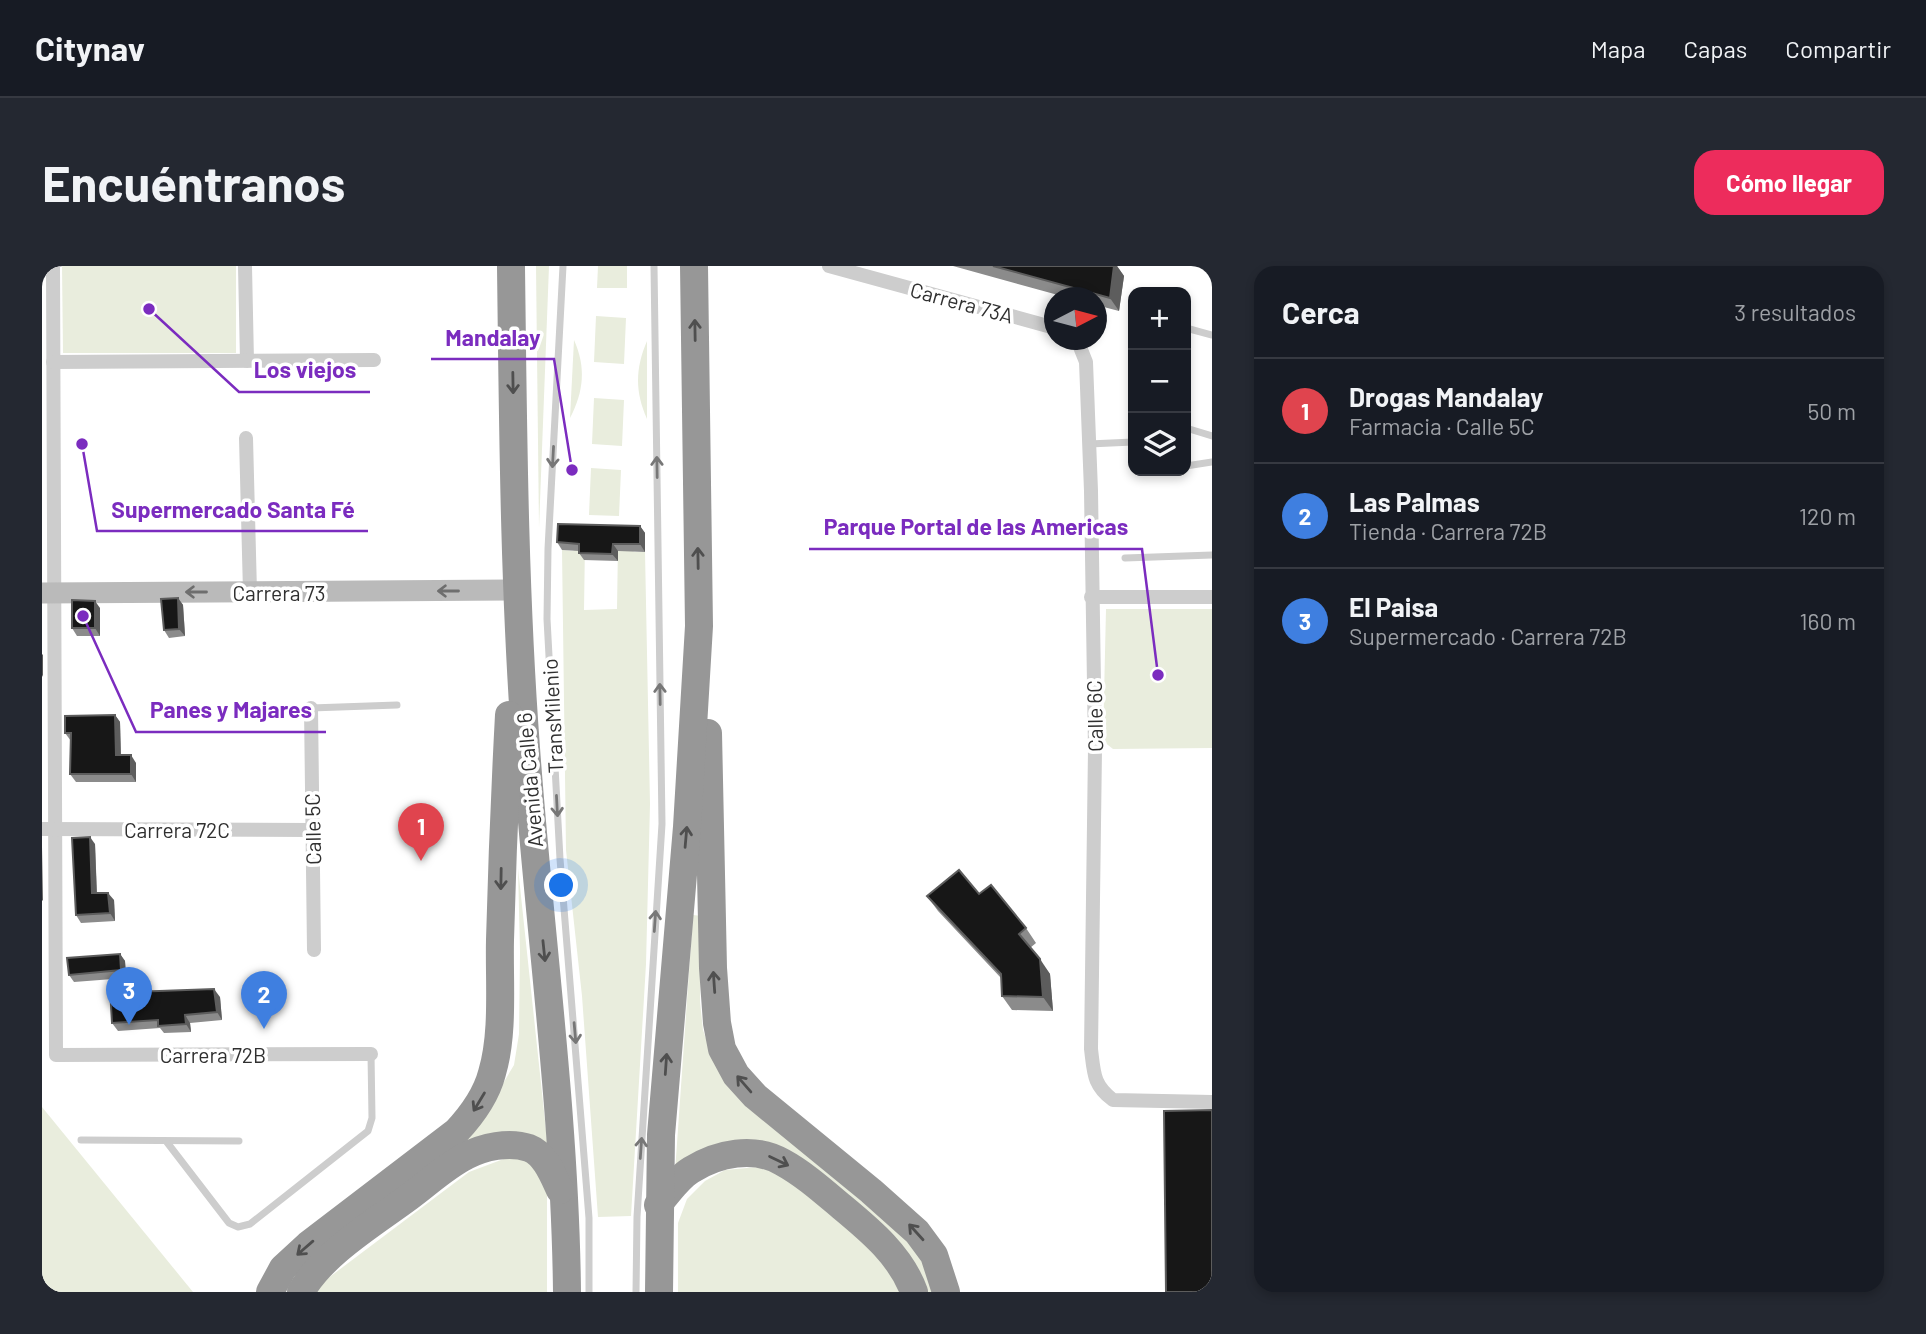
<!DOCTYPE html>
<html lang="es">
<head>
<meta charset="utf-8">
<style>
  body { margin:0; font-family:Barlow,sans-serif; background:#242831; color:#f1f3f6 }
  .controls { position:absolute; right:21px; top:21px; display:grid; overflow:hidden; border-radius:14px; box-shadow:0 4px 10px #0003 }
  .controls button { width:63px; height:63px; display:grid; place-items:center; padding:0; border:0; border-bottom:2px solid #363941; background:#171b24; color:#f1f3f6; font:35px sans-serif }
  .compass { position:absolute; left:1002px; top:21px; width:63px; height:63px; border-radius:50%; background:#171b24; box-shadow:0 4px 10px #0003; rotate:84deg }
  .you { position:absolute; left:520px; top:620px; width:24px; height:24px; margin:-18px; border:5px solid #fff; border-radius:50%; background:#1a73e8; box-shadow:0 0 0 10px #1a73e833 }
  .badge { display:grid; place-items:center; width:46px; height:46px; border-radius:50%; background:#ed2c5c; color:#fff; font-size:23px; font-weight:700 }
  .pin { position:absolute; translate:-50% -58px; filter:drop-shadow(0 2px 4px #0008) }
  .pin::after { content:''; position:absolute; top:37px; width:24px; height:21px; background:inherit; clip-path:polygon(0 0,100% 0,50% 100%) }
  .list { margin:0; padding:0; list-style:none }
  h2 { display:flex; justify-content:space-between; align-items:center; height:91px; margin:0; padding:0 28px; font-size:30px }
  h2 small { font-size:23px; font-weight:400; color:#9ea1a6 }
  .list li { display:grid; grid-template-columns:46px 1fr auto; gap:21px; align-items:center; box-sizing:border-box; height:105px; padding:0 28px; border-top:2px solid #363941 }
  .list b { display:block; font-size:26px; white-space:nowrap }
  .list p { margin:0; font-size:23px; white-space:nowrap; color:#9ea1a6 }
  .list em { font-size:23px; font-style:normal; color:#9ea1a6 }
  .icon { flex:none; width:38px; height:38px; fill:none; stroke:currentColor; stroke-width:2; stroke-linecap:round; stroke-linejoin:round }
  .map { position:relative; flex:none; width:1170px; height:1026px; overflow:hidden; border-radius:21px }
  header { display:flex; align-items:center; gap:42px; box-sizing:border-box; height:98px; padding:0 35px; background:#171b24; border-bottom:2px solid #363941 }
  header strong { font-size:33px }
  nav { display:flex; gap:38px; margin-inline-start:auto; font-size:24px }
  .intro { display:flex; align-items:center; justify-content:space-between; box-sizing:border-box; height:168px; padding:0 42px }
  h1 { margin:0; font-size:49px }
  .button { padding:18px 32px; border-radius:21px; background:#ed2c5c; color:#fff; font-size:24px; font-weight:700 }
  main { display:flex; gap:42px; padding:0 42px }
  aside { flex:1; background:#171b24; border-radius:21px; box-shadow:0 4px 10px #0003 }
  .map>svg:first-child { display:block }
  .green { fill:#e9eddd }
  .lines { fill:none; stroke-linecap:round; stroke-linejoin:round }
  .lane { stroke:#cdcdcd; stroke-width:7 }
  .street { stroke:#cdcdcd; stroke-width:14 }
  .secondary { stroke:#bababa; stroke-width:21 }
  .highway { stroke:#979797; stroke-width:28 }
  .wall { fill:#8b8b8b }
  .shaded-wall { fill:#5d5d5d }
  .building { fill:#171717; stroke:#5d5d5d; stroke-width:2 }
  .oneway { stroke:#4f4f4f }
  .oneway2 { stroke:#777 }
  .oneway3 { stroke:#6e6e6e }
  .labels { text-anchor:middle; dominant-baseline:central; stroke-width:7; stroke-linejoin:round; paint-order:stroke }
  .street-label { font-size:21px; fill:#303030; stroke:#fff }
  .leader { fill:none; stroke:#7b2cbf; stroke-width:2.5 }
  .callout-dot { fill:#7b2cbf; stroke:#fff; stroke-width:2.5 }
  .callout-label { font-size:23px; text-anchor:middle; font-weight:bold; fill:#7b2cbf; stroke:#fff; stroke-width:7; stroke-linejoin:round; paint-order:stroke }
</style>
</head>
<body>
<header>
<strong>Citynav</strong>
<nav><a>Mapa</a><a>Capas</a><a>Compartir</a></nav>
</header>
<div class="intro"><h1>Encuéntranos</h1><a class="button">Cómo llegar</a></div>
<main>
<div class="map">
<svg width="1170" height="1026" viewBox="0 0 1170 1026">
  <rect width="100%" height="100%" fill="#fff"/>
  <g class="green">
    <path d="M20 0H194V87H21Z"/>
    <path d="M494 0H507L497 262Z"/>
    <path d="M556 0H585V22H555Z"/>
    <path d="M554 50 584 52 582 98 552 96Z"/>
    <path d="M532 74C544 101 542 125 528 152Z"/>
    <path d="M605 75V153C593 126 593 103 605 75Z"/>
    <path d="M552 132 582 134 580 180 550 178Z"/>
    <path d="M549 202 579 204 577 250 547 249Z"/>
    <path d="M543 277 542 344 575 343 576 279 593 286H603L608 538 604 698 589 950 556 951 540 730 524 584 520 284 531 285Z"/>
    <path d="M1064 343H1170V482L1071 483 1061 475Z"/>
    <path d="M476 602 506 883 415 881 450 836 472 799 477 768 478 686Z"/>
    <path d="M651 649 660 650 658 736 661 764 670 790 737 865 877 984 894 1026H885L742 884 633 906Z"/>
    <path d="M0 841 151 1026H0Z"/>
    <path d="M467 891 492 896 505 926V1026H274L277 1019 427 906Z"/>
    <path d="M716 901 743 910 833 983 859 1026H636V957L645 933 663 915 683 904Z"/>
  </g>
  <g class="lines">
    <g class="lane">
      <path d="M521 0 506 283 505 353 518 593 547 952V1026"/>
      <path d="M1144 62 1170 69"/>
      <path d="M1144 162 1170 170"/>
      <path d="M1047 178 1091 176"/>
      <path d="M1144 200 1170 196"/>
      <path d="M1083 292 1170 289"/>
      <path d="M269 442 355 439"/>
      <path d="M39 874 197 875"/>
      <path d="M124 875 187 957 196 961 208 958 326 865 330 852 329 788"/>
      <path d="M594 1026 595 951 620 558 612 0"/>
    </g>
    <g class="street">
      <path d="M11 0 14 789 329 788"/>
      <path d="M203 0 205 95"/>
      <path d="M787 0 1013 62"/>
      <path d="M1033 74 1036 76 1044 96 1049 225 1053 483 1049 783C1052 807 1051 819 1071 834L1170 836"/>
      <path d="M11 96 332 94"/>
      <path d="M204 172 208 326"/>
      <path d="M1049 331H1170"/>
      <path d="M269 442 272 684"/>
      <path d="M0 563 270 564"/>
    </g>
    <path class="secondary" d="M0 327 474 324"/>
    <g class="highway">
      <path d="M469 0C471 161 472 322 484 482 497 663 523 844 525 1026"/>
      <path d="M666 467 671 702 675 757 680 783 694 809 713 830 829 925 875 966 892 989 904 1026"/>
      <path d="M616 939C626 927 636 912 649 904 676 887 712 880 740 896 762 908 781 925 800 941 829 965 859 990 872 1026"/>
      <path d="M228 1026 241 1002 266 979 414 866C430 849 444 830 450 807 462 767 457 716 458 674 460 599 463 524 467 449"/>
      <path d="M259 1026C280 988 332 957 367 931 386 917 404 900 424 890 441 881 467 875 487 882 503 888 511 909 518 924"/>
      <path d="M617 1026 619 869 645 561 657 360 652 0"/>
    </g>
  </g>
  <g class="wall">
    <path d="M911 0H1075L1082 10 1077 45 1054 39V32H1027Z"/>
    <path d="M598 260 603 267V286L576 285V295L542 294 537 287V285L520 284 515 276Z"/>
    <path d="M136 332 141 339 143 370 127 372 122 364Z"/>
    <path d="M58 342V370H35L30 362Z"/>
    <path d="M73 449 78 456 79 489 94 497V516H34L28 508 29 475 23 467Z"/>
    <path d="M53 578 55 627 72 634 73 655 39 657 34 649Z"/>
    <path d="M937 628 984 662 994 677 988 682 1008 708 1011 745 970 744 960 730 959 712 896 645 885 630Z"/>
    <path d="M78 688 83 695 84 712 32 716 27 709Z"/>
    <path d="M90 721 93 726 178 731 180 754 148 757 149 766 122 767 118 762 76 765 70 757Z"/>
  </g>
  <g class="shaded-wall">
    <path d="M1072 0H1075L1082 10 1077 45 1068 32Z"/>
    <path d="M598 260 603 267V286L598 278Z"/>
    <path d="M571 278 576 285V295L570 288Z"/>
    <path d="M136 332 141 339 143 370 137 363Z"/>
    <path d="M53 335 58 342V370L53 362Z"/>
    <path d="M0 388 1 389V411L0 409Z"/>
    <path d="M73 449 78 456 79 497 74 489Z"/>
    <path d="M89 489 94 497V516L89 508Z"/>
    <path d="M48 571 53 578 55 635 50 627Z"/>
    <path d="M0 580V581L1 635 0 634Z"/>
    <path d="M66 627 72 634 73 655 68 647Z"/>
    <path d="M78 688 83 695 84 712 79 704Z"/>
    <path d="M998 693 1008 708 1011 745 1001 731Z"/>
    <path d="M172 723 178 731 180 754 175 746Z"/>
    <path d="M143 749 148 757 149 766 144 758Z"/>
  </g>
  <g class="building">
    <path d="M951 0H1072L1068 32Z"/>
    <path d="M516 258 598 260V278H571L570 288 537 287V278L515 276Z"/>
    <path d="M136 332 137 363 122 364 119 333Z"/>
    <path d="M30 334 53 335V362H30Z"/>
    <path d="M73 449 74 489H89V508H28L29 467H23V450Z"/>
    <path d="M48 571 50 627H66L68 647 34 649 30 572Z"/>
    <path d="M917 604 937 628 949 619 984 662 977 668 998 693 1001 731 960 730 959 708 885 630Z"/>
    <path d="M78 688 79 704 27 709 25 692Z"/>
    <path d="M90 721V726L172 723 175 746 143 749 144 758 116 760V754L70 757 68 722Z"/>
    <path d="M1170 844V1026H1124L1122 845Z"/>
  </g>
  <defs><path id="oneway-shaft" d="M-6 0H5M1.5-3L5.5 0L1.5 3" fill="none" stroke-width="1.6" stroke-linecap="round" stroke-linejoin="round" transform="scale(1.75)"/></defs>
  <g class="oneway">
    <use href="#oneway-shaft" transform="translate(653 64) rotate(-91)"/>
    <use href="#oneway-shaft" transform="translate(471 117) rotate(89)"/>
    <use href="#oneway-shaft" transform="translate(656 292) rotate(-91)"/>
    <use href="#oneway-shaft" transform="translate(644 571) rotate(-85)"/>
    <use href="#oneway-shaft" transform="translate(459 613) rotate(91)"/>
    <use href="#oneway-shaft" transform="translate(502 685) rotate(84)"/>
    <use href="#oneway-shaft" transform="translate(672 716) rotate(-94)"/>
    <use href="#oneway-shaft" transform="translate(624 798) rotate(-86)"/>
    <use href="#oneway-shaft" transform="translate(702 818) rotate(-131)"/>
    <use href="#oneway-shaft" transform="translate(437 836) rotate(121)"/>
    <use href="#oneway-shaft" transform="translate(737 895) rotate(26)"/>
    <use href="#oneway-shaft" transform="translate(874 966) rotate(-132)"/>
    <use href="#oneway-shaft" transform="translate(263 982) rotate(139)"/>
  </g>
  <g class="oneway2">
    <use href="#oneway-shaft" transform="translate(511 191) rotate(93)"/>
    <use href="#oneway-shaft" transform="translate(615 201) rotate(-91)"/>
    <use href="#oneway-shaft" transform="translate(618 428) rotate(-91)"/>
    <use href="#oneway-shaft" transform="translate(515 540) rotate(87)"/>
    <use href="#oneway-shaft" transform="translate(613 655) rotate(-86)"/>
    <use href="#oneway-shaft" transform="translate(533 767) rotate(85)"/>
    <use href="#oneway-shaft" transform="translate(599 882) rotate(-86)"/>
  </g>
  <g class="oneway3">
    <use href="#oneway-shaft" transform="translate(406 325) rotate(180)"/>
    <use href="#oneway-shaft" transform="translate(154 326) rotate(180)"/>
  </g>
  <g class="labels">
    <g class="street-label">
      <text transform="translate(920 36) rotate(15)">Carrera 73A</text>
      <text x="237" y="326">Carrera 73</text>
      <text transform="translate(510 450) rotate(-93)">TransMilenio</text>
      <text transform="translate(1052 450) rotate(-91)">Calle 6C</text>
      <text transform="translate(487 514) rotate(-95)">Avenida Calle 6</text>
      <text x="135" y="563">Carrera 72C</text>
      <text transform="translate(270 563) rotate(-91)">Calle 5C</text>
      <text x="171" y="788">Carrera 72B</text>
    </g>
  </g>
  <path class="leader" d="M530 204L512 93H389M107 43L197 126H328M40 178L55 265H326M1116 409L1100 283H767M41 350L94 466H284"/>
  <g class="callout-dot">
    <circle cx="530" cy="204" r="7"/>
    <circle cx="107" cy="43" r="7"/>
    <circle cx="40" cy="178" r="7"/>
    <circle cx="1116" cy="409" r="7"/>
    <circle cx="41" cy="350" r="7"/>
  </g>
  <g class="callout-label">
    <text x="451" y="80">Mandalay</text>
    <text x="263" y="112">Los viejos</text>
    <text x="191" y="252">Supermercado Santa Fé</text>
    <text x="934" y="269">Parque Portal de las Americas</text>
    <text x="189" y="452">Panes y Majares</text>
  </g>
</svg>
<div class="controls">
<button>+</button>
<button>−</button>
<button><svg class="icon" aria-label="layers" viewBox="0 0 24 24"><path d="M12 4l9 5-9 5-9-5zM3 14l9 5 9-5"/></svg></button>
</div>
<svg class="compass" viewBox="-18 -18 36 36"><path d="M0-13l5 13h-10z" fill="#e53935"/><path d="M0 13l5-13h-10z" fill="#9ea1a6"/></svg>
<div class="you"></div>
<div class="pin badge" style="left:379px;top:595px;background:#e0444e">1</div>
<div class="pin badge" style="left:222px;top:763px;background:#3f7fe0">2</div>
<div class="pin badge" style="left:87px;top:759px;background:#3f7fe0">3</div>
</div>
<aside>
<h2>Cerca<small>3 resultados</small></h2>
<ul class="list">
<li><span class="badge" style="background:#e0444e">1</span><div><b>Drogas Mandalay</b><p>Farmacia · Calle 5C</p></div><em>50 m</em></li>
<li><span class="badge" style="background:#3f7fe0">2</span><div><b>Las Palmas</b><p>Tienda · Carrera 72B</p></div><em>120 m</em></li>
<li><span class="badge" style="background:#3f7fe0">3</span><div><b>El Paisa</b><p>Supermercado · Carrera 72B</p></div><em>160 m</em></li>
</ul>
</aside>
</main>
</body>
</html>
